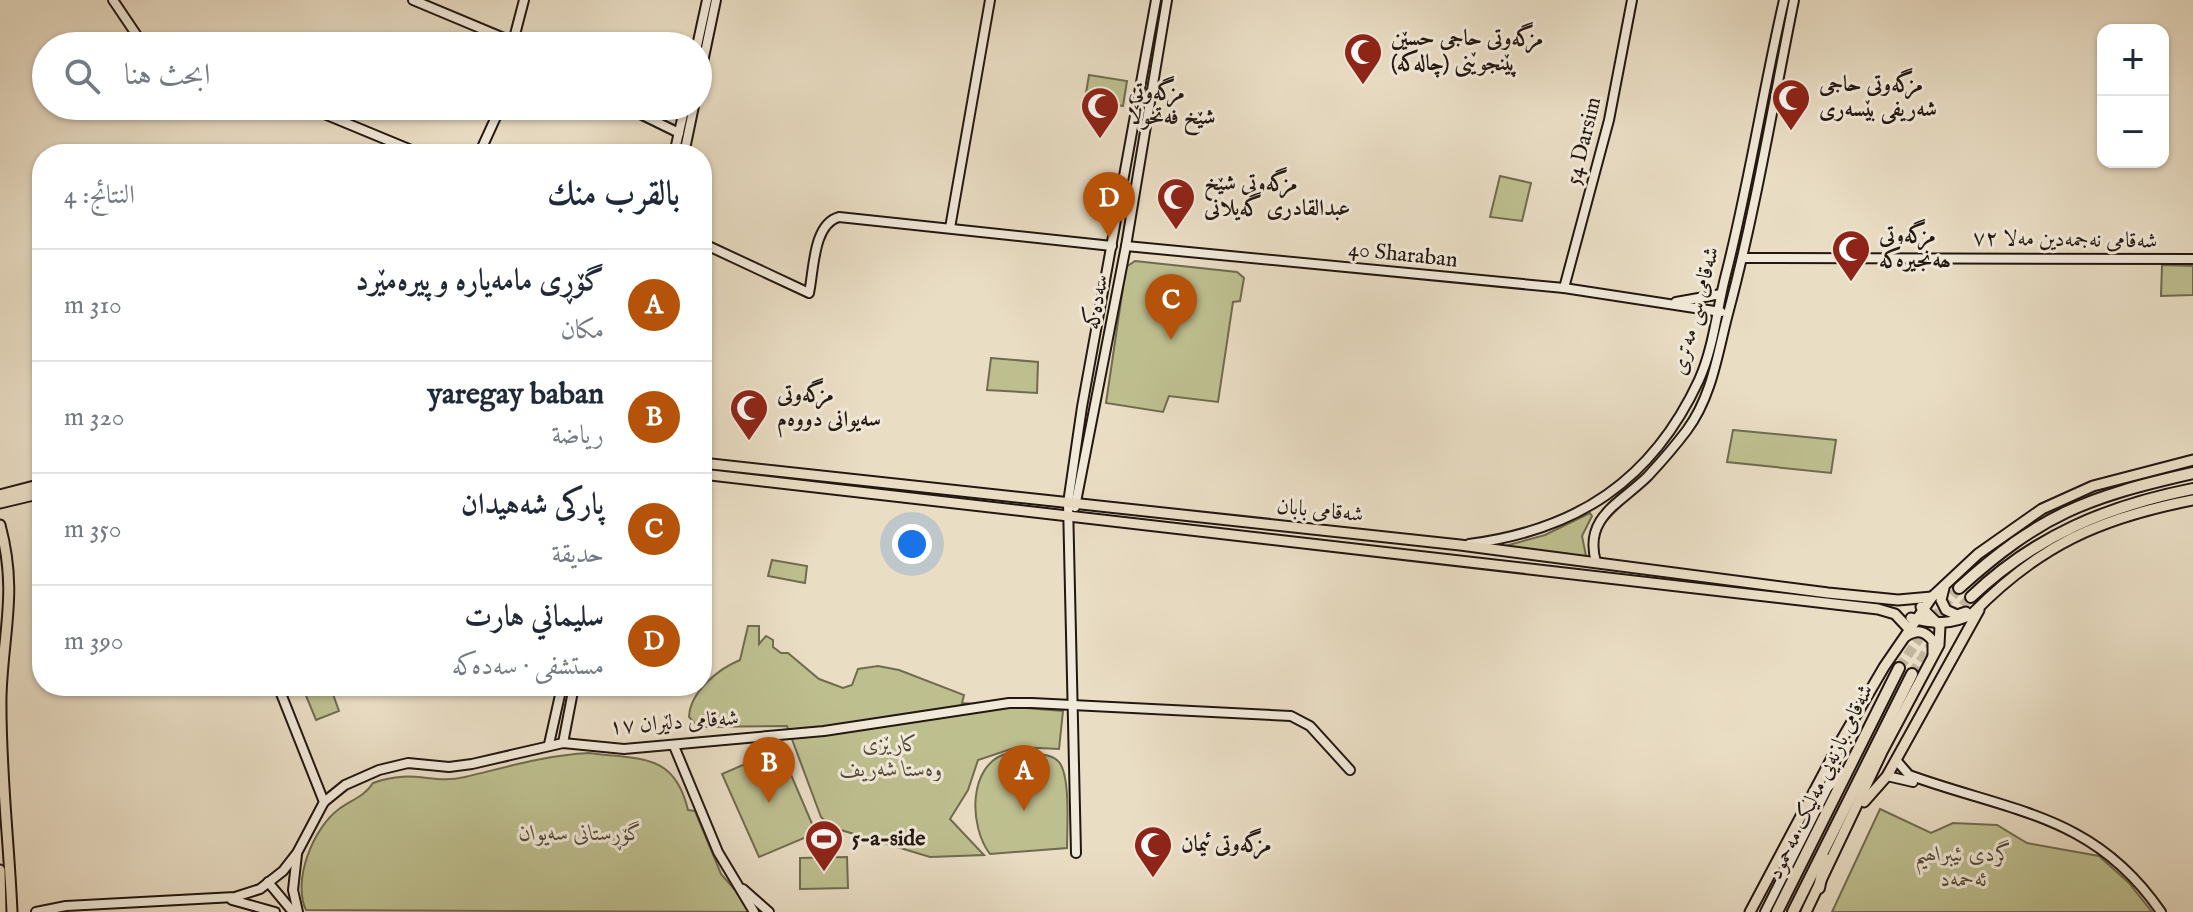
<!DOCTYPE html>
<html lang="ar">
<head>
<meta charset="utf-8">
<style>
  body { margin:0; font-family:"IM FELL English",Amiri,serif; background:#f6f6f7; color:#1f2937; direction:rtl }
  .controls { position:absolute; right:24px; top:24px; display:grid; overflow:hidden; border-radius:16px; box-shadow:0 2px 6px #0004 }
  .controls button { width:72px; height:72px; display:grid; place-items:center; padding:0; border:0; border-bottom:2px solid #e0e1e3; background:#fff; color:#1f2937; font:40px sans-serif }
  .you { position:absolute; left:912px; top:544px; width:28px; height:28px; margin:-20px; border:6px solid #fff; border-radius:50%; background:#1a73e8; box-shadow:0 0 0 12px #1a73e833 }
  .badge { display:grid; place-items:center; width:52px; height:52px; border-radius:50%; background:#b45309; color:#fff; font-size:26px; font-weight:700 }
  .pin { position:absolute; translate:-50% -66px; filter:drop-shadow(0 2px 4px #0008) }
  .pin::after { content:''; position:absolute; top:42px; width:28px; height:24px; background:inherit; clip-path:polygon(0 0,100% 0,50% 100%) }
  .list { margin:0; padding:0; list-style:none }
  h2 { display:flex; justify-content:space-between; align-items:center; height:104px; margin:0; padding:0 32px; font-size:34px }
  h2 small { font-size:26px; font-weight:400; color:#747a83 }
  .list li { display:grid; grid-template-columns:52px 1fr auto; gap:24px; align-items:center; box-sizing:border-box; height:112px; padding:0 32px; border-top:2px solid #e0e1e3 }
  .list b { display:block; font-size:30px; white-space:nowrap }
  .list p { margin:0; font-size:26px; white-space:nowrap; color:#747a83 }
  .list em { font-size:26px; font-style:normal; color:#747a83 }
  .icon { flex:none; width:44px; height:44px; fill:none; stroke:currentColor; stroke-width:2; stroke-linecap:round; stroke-linejoin:round }
  .map { position:relative; flex:none; width:2193px; height:912px; overflow:hidden; direction:ltr }
  .search { position:absolute; background:#fff; box-shadow:0 2px 6px #0004; left:32px; top:32px; width:680px; height:88px; display:flex; align-items:center; gap:20px; box-sizing:border-box; padding:0 28px; border-radius:44px; color:#747a83; font-size:30px }
  .panel { position:absolute; background:#fff; box-shadow:0 2px 6px #0004; left:32px; top:144px; width:680px; height:552px; border-radius:32px; direction:rtl }
  .map>svg:first-child { display:block }
  .green { fill:#bebf8f; stroke:#706b50; stroke-width:2 }
  .lines { fill:none; stroke-linecap:round; stroke-linejoin:round }
  .highway-tunnel { stroke:#c1b5a0; stroke-width:10; stroke-dasharray:10 5; stroke-linecap:butt }
  .secondary-casing { stroke:#231711; stroke-width:12 }
  .primary-casing { stroke:#231711; stroke-width:13 }
  .highway-casing { stroke:#231711; stroke-width:14 }
  .secondary { stroke:#f1e9d9; stroke-width:8 }
  .primary { stroke:#e9ddc4; stroke-width:9 }
  .highway { stroke:#e9ddc4; stroke-width:10 }
  .labels { text-anchor:middle; dominant-baseline:central; stroke-width:6; stroke-linejoin:round; paint-order:stroke }
  .poi-label { font-size:22px; font-weight:bold; fill:#231711; stroke:#f1e9d9; text-anchor:start }
  .street-label { font-size:22px; fill:#231711; stroke:#f1e9d9 }
  .park-label { font-size:22px; font-style:italic; fill:#524937; stroke:#f1e9d9 }
</style>
</head>
<body>
<div class="map">
<svg width="2193" height="912" viewBox="0 0 2193 912">
  <rect width="100%" height="100%" fill="#e9ddc4"/>
  <filter id="stains"><feTurbulence type="fractalNoise" baseFrequency=".0025" numOctaves="4"/><feColorMatrix values="0 0 0 0 .2 0 0 0 0 .09 0 0 0 0 .02 0 0 0 .5 -.17"/></filter>
  <radialGradient id="worn" r=".72"><stop offset=".6" stop-color="#630" stop-opacity="0"/><stop offset="1" stop-color="#630" stop-opacity=".3"/></radialGradient>
  <g class="green">
    <path d="M1089 75 1127 81 1123 106 1085 99Z"/>
    <path d="M1500 176 1531 183 1522 221 1490 217Z"/>
    <path d="M1135 261 1237 272 1244 278 1240 301 1233 302 1218 402 1169 396 1163 412 1106 403 1126 267Z"/>
    <path d="M2162 265 2193 266V295L2161 296Z"/>
    <path d="M991 358 1038 362 1037 393 987 390Z"/>
    <path d="M1733 430 1836 440 1831 473 1727 462Z"/>
    <path d="M1590 513 1592 516 1582 536 1587 561 1494 549 1545 535Z"/>
    <path d="M772 560 807 566 805 583 768 576Z"/>
    <path d="M748 626H759V644L766 636 773 640V647L781 653H788L819 679 843 688 852 685 858 669 878 666 899 670 964 695 962 703 1063 711 1059 749 1017 747 978 760 968 790 950 819 984 855 930 857 831 827 821 817 787 726 698 727 689 717C690 692 718 669 740 660Z"/>
    <path d="M302 686H330L339 711 316 720Z"/>
    <path d="M780 749 816 833 759 857 722 774Z"/>
    <path d="M589 753C640 760 674 752 688 810L695 811 721 874 754 912 306 910C292 881 313 828 339 809 351 800 364 797 373 783 413 768 432 785 465 777 507 767 546 755 589 753Z"/>
    <path d="M1008 753C1021 754 1048 751 1058 761 1071 773 1067 830 1067 848L990 854C969 827 967 764 1008 753Z"/>
    <path d="M1880 809 1931 833 1953 823 1997 825 2027 843 2099 856 2129 883 2152 912H1832Z"/>
    <path d="M847 857 848 888 800 889V858Z"/>
  </g>
  <g class="lines">
    <g class="highway-tunnel">
      <path d="M1952 617 1971 597"/>
      <path d="M1899 668 1928 625 1959 588"/>
      <path d="M1912 674 1935 639"/>
    </g>
    <g class="secondary-casing">
      <g id="secondary">
        <path d="M113 0 144 46"/>
        <path d="M413 0 523 46"/>
        <path d="M518 41 544 46"/>
        <path d="M512 46 524 0"/>
        <path d="M697 46 707 0"/>
        <path d="M698 86 716 0"/>
        <path d="M305 106 421 154"/>
        <path d="M624 106 679 133"/>
        <path d="M479 154 501 106"/>
        <path d="M674 154 685 106"/>
        <path d="M684 154 694 106"/>
        <path d="M950 228 990 0"/>
        <path d="M702 243 809 293C814 270 813 224 839 217L1112 246"/>
        <path d="M1126 246 1564 288 1721 312"/>
        <path d="M1744 258 2193 259"/>
        <path d="M1564 288 1609 120 1632 0"/>
        <path d="M1676 302 1721 294"/>
        <path d="M1075 507 1126 246 1167 0"/>
        <path d="M1469 544C1577 530 1652 481 1699 380 1714 347 1717 308 1726 274 1749 184 1763 91 1784 0"/>
        <path d="M1596 562C1583 517 1621 503 1648 476 1661 462 1675 446 1687 430 1713 395 1718 350 1729 310 1756 208 1773 104 1794 0"/>
        <path d="M278 686 324 802"/>
        <path d="M563 743 574 686"/>
        <path d="M549 744 562 686"/>
        <path d="M674 746 718 852 754 912"/>
        <path d="M1896 760 1909 775C2011 812 2094 814 2161 912"/>
        <path d="M1887 776 1913 782"/>
        <path d="M1828 787 1838 752"/>
        <path d="M1076 853 1068 503 1082 407 1156 0"/>
        <path d="M297 854 293 890 298 912"/>
        <path d="M268 882 293 912"/>
        <path d="M743 889 769 912"/>
        <path d="M232 900 275 912"/>
        <path d="M36 912 66 906 235 897 260 889 283 871 297 853 324 802 345 785 379 770 408 763 449 767 472 764 563 743 624 749 824 731 1009 703H1032L1291 716 1310 726 1350 770"/>
        <path d="M1765 912 1828 787 1845 773"/>
      </g>
    </g>
    <g class="primary-casing">
      <g id="primary">
        <path d="M702 463 1460 545 1828 593 1898 600 1932 597"/>
        <path d="M702 474 1878 609 1895 614 1909 629"/>
        <path d="M0 495 42 484"/>
        <path d="M0 503 42 493"/>
        <path d="M0 525C18 592 3 631 1 696 0 768 9 841 12 912"/>
        <path d="M1944 588 1941 600 1946 610 1957 615 1966 612"/>
        <path d="M1911 618C1934 624 1951 625 1972 614 2039 545 2100 518 2193 500"/>
        <path d="M1906 636C1918 629 1925 631 1933 641V655"/>
        <path d="M1864 802 1887 776 1979 610"/>
        <path d="M0 870 1 912"/>
        <path d="M1750 912 1842 739 1884 667 1932 597 1978 554 2042 509 2093 486 2193 460"/>
        <path d="M1806 912 1882 752 1939 645 1940 626 1921 607"/>
      </g>
    </g>
    <g class="highway-casing">
      <g id="highway">
        <path d="M1959 588C2041 514 2087 497 2193 473"/>
        <path d="M1971 597C2035 536 2107 506 2193 489"/>
        <path d="M1819 888 1825 859"/>
        <path d="M1777 912 1899 668"/>
        <path d="M1793 912 1912 674"/>
      </g>
    </g>
    <use href="#secondary" class="secondary"/>
    <use href="#primary" class="primary"/>
    <use href="#highway" class="highway"/>
  </g>
  <defs>
    <g id="mosque-pin" transform="scale(2)"><path d="M0 17L-7.5 6A9.5 9.5 0 1 1 7.5 6Z" fill="#8f2418" stroke="#f1e9d9"/><path d="M3.5-4.9A6 6 0 1 0 3.5 4.9A5 5 0 1 1 3.5-4.9Z" fill="#fff"/></g>
    <g id="stadium-pin" transform="scale(2)"><path d="M0 17L-7.5 6A9.5 9.5 0 1 1 7.5 6Z" fill="#8f2418" stroke="#f1e9d9"/><path d="M0-5a6.5 5 0 1 0 0 10a6.5 5 0 1 0 0-10ZM-3.5-1.8h7v3.6h-7Z" fill="#fff"/></g>
  </defs>
  <g fill-rule="evenodd">
    <use href="#mosque-pin" x="1363" y="52"/>
    <use href="#mosque-pin" x="1791" y="98"/>
    <use href="#mosque-pin" x="1100" y="106"/>
    <use href="#mosque-pin" x="1176" y="197"/>
    <use href="#mosque-pin" x="1851" y="249"/>
    <use href="#mosque-pin" x="749" y="408"/>
    <use href="#stadium-pin" x="824" y="839"/>
    <use href="#mosque-pin" x="1153" y="845"/>
  </g>
  <g class="labels">
    <g class="poi-label">
      <text x="1391" y="39">مزگەوتی حاجی حسێن<tspan x="1391" dy="25">پێنجوێنی (چالەکە)</tspan></text>
      <text x="1819" y="85">مزگەوتی حاجی<tspan x="1819" dy="25">شەریفی بێسەری</tspan></text>
      <text x="1128" y="93">مزگەوتی<tspan x="1128" dy="25">شێخ فەتحوڵا</tspan></text>
      <text x="1204" y="184">مزگەوتی شێخ<tspan x="1204" dy="25">عبدالقادری گەیلانی</tspan></text>
      <text x="1879" y="236">مزگەوتی<tspan x="1879" dy="25">ھەنجیرەکە</tspan></text>
      <text x="777" y="395">مزگەوتی<tspan x="777" dy="25">سەیوانی دووەم</tspan></text>
      <text x="852" y="839">5-a-side</text>
      <text x="1181" y="845">مزگەوتی ئیمان</text>
    </g>
    <g class="street-label">
      <text transform="translate(1584 141) rotate(-76)">54 Darsim</text>
      <text transform="translate(2065 240) rotate(1)">شەقامی نەجمەدین مەلا ٧٢</text>
      <text transform="translate(1403 255) rotate(6)">40 Sharaban</text>
      <text transform="translate(1097 302) rotate(-80)">سەدەکە</text>
      <text transform="translate(1696 311) rotate(-75)">شەقامی سی مەتری</text>
      <text transform="translate(1320 511) rotate(6)">شەقامی بابان</text>
      <text transform="translate(674 723) rotate(-4)">شەقامی دلێران ١٧</text>
      <text transform="translate(1821 782) rotate(-64)">شەقامی بازنەیی مەلیک مەحمود</text>
    </g>
    <g class="park-label">
      <text x="891" y="745">کارێزی<tspan x="891" dy="25">وەستا شەریف</tspan></text>
      <text x="581" y="834">گۆڕستانی سەیوان</text>
      <text x="1964" y="855">گردی ئیبراھیم<tspan x="1964" dy="25">ئەحمەد</tspan></text>
    </g>
  </g>
  <rect width="100%" height="100%" filter="url(#stains)"/>
  <rect width="100%" height="100%" fill="url(#worn)"/>
</svg>
<div class="controls">
<button>+</button>
<button>−</button>
</div>
<div class="you"></div>
<div class="pin badge" style="left:1024px;top:811px">A</div>
<div class="pin badge" style="left:769px;top:803px">B</div>
<div class="pin badge" style="left:1171px;top:340px">C</div>
<div class="pin badge" style="left:1109px;top:238px">D</div>
<div class="search"><svg class="icon" aria-label="search" viewBox="0 0 24 24"><circle cx="10" cy="10" r="6"/><path d="M15 15l6 6"/></svg>ابحث هنا</div>
<section class="panel">
<h2>بالقرب منك<small>النتائج: 4</small></h2>
<ul class="list">
<li><span class="badge">A</span><div><b>گۆڕی مامەیارە و پیرەمێرد</b><p>مكان</p></div><em>310 m</em></li>
<li><span class="badge">B</span><div><b>yaregay baban</b><p>رياضة</p></div><em>320 m</em></li>
<li><span class="badge">C</span><div><b>پارکی شەهیدان</b><p>حديقة</p></div><em>350 m</em></li>
<li><span class="badge">D</span><div><b>سليماني هارت</b><p>مستشفى · سەدەکە</p></div><em>390 m</em></li>
</ul>
</section>
</div>
</body>
</html>
